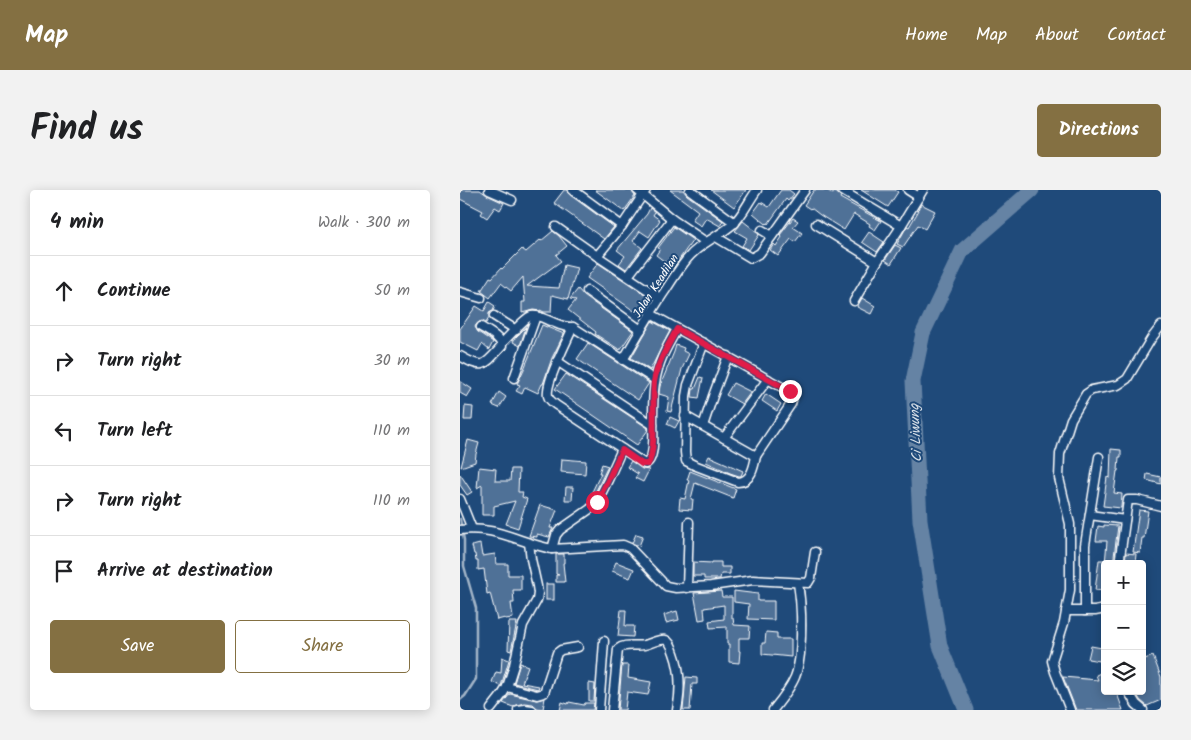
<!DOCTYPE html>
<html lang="en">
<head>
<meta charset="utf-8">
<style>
  body { margin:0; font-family:Kalam,sans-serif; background:#f2f2f2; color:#202124 }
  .controls { position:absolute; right:15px; bottom:15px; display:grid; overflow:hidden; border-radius:5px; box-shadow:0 2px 12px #0003 }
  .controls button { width:45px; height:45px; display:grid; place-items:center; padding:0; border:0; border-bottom:1px solid #e0e0e0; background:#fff; color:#202124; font:25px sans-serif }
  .stop { position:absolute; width:15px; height:15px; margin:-11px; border:4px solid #e11d48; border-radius:50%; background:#fff }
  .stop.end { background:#e11d48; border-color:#fff; box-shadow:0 1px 5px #0008 }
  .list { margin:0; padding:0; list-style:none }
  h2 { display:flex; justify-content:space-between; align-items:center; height:65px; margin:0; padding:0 20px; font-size:21px }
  h2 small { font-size:16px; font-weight:400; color:#757577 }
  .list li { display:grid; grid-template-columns:32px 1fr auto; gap:15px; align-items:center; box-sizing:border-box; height:70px; padding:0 20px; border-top:1px solid #e0e0e0 }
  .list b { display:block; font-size:19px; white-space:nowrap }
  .list em { font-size:16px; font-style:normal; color:#757577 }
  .actions { display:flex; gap:10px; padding:15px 20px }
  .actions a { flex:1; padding:11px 0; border:1px solid #847042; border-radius:5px; text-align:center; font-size:18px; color:#847042 }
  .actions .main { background:#847042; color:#fff }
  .icon { flex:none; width:28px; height:28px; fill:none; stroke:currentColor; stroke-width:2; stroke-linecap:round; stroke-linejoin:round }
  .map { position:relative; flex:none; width:701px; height:520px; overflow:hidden; border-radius:5px }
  header { display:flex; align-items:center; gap:30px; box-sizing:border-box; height:70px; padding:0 25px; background:#847042; color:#fff }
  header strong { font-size:24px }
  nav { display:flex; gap:28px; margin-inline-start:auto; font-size:18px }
  .intro { display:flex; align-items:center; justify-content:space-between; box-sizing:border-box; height:120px; padding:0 30px }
  h1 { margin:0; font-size:35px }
  .button { padding:12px 22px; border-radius:5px; background:#847042; color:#fff; font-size:18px; font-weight:700 }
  main { display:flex; gap:30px; padding:0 30px }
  aside { flex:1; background:#fff; border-radius:5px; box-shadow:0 2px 12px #0003 }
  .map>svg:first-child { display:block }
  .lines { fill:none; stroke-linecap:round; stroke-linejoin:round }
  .stream { stroke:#a3b5c8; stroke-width:2.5 }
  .river { stroke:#6583a4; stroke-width:15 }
  .building { fill:#507197; stroke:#fff }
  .minor-casing { stroke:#fff; stroke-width:11 }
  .minor { stroke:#1f4a7a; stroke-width:8 }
  .route { stroke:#e11d48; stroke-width:6 }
  .labels { text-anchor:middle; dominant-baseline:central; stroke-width:4; stroke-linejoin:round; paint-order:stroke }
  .street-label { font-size:12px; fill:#fff; stroke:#1f4a7a }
  .water-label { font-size:14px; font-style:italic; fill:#d8e0e8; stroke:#1f4a7a }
</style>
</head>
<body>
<header>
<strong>Map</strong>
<nav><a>Home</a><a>Map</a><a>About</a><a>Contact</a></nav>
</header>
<div class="intro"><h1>Find us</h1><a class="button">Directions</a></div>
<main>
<aside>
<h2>4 min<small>Walk · 300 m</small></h2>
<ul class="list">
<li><svg class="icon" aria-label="ahead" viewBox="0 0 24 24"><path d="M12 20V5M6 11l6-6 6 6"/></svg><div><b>Continue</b></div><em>50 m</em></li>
<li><svg class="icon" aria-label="right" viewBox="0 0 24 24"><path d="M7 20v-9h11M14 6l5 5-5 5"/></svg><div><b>Turn right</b></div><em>30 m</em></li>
<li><svg class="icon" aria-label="left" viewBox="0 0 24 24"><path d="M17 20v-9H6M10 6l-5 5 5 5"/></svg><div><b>Turn left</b></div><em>110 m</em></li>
<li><svg class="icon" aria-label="right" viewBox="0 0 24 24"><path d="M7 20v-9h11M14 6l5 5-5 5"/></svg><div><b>Turn right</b></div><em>110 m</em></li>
<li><svg class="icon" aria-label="arrive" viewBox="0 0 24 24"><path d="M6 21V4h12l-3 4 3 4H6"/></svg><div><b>Arrive at destination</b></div></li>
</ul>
<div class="actions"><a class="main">Save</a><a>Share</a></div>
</aside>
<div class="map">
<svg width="701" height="520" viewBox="0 0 701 520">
  <rect width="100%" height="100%" fill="#1f4a7a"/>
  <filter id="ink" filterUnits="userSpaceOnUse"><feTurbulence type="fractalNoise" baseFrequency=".02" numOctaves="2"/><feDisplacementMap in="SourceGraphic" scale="10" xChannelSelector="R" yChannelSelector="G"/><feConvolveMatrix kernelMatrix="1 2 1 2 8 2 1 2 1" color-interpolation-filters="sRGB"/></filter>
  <g filter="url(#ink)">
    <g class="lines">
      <path class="stream" d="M0 329 4 350V376L16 418V489L5 506 0 510"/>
      <path class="river" d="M506 520 480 456 460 330 453 191 463 143 502 61 572 0"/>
    </g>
    <g class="building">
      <path d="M0 0H20L27 5 44 13 40 20 35 17 27 28 21 24 23 21 0 9Z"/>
      <path d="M104 0H107L110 5 154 37 144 49 94 13Z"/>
      <path d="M135 0H171L175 6 164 21Z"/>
      <path d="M210 0H223L227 5 263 31 260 36 246 28 241 36 232 30 238 21Z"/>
      <path d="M251 0H286L274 17Z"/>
      <path d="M321 0H329L334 4 328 11 326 9 308 34 307 33 306 34 293 23 301 12 309 17Z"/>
      <path d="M354 0H367L373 4 375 1 381 6 380 8 421 31 415 40 409 36 410 34 394 24 384 40 360 25 351 18 350 19 344 15Z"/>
      <path d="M401 0H435L438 2 428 17Z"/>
      <path d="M461 14 475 21 465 39 458 35 443 57 437 54 447 36 449 37 459 20 458 19Z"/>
      <path d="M190 18 195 22 193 25 200 30 189 47 180 41 173 51 182 58 166 79 159 74 165 66 157 60 187 24Z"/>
      <path d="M333 28 338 31 333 37 342 43 335 52 331 49 318 66 310 60 314 54 316 56 322 47 320 45Z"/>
      <path d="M283 31 297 42 299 45 289 60 282 56 287 48 275 41Z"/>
      <path d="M214 37 233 50 213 78 196 65 200 59 198 58Z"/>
      <path d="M93 41 99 46 107 56 96 65 101 71 67 96 99 98 104 75 117 78 108 109 92 105 91 122H84L80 120V121L73 120 62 123V112H65L63 87 51 101 41 93 30 108 21 101 30 87 32 88 41 78 42 79 62 59 66 62 80 50 81 51Z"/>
      <path d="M409 42 424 52 417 62 402 52Z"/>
      <path d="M435 55 441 58 431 74 425 70Z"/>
      <path d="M138 73 189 107 177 123 127 88Z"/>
      <path d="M118 99 124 106 173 141 160 160 135 144 136 142 108 120 116 110 110 109Z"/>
      <path d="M402 108 415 116 411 124 397 117Z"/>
      <path d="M29 112 35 116 33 121 29 123V128L26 133 22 131 19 132 16 135 15 137 18 142 33 152 29 160 22 154 18 161 0 152V139L16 116 24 121Z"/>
      <path d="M192 131 210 141 190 180 171 168Z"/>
      <path d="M82 135 104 144 92 168 83 194H82L78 203 65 197 62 204 56 201 60 195 57 194 64 179Z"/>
      <path d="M66 137 60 156 53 152 55 148Z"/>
      <path d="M128 153 189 193 178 210 117 169Z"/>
      <path d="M216 155 224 158 223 161 229 164 222 179 211 222 207 221 209 207 199 204V202L200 196 214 162Z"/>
      <path d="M106 184 188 238V240L177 255 95 199Z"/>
      <path d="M240 187 243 188 239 208 232 207 233 199H235Z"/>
      <path d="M0 191 12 199 7 207 0 203Z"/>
      <path d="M273 193 291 202 282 214 266 205Z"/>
      <path d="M39 202 46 207 39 218 32 215Z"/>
      <path d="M306 204 321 214 317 221 302 211Z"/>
      <path d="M5 216 13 217 12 230H4Z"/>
      <path d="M210 227 219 231 215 238 207 234Z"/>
      <path d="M8 250 19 253 16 264 15 272 1 277Z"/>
      <path d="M651 259 661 260V267H659L658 281H657L654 303 662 304 661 318 643 316 647 287 650 288Z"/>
      <path d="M249 266 283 281 281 286H279L270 283 246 272Z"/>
      <path d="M102 269 126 271 125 284 101 282Z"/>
      <path d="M171 271 182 279 189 280 183 292 175 288 178 284 167 277Z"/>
      <path d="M142 274 148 276 134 305 131 304 141 283H139Z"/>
      <path d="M19 277 36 279 35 291H50L51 279H59L58 302H63L62 307 67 309 58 338 46 334 55 311 34 316V325H22V295L17 298Z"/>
      <path d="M230 281 276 299 273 308 235 293 231 309H233L232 320 219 319 220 308 225 309 229 290H227Z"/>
      <path d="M0 284 12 302 7 305 0 295Z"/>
      <path d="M687 284 701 287V294L686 290Z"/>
      <path d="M106 297H113L112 310H105Z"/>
      <path d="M80 315 97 320 90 338H93L89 347 77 344V347L69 346Z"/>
      <path d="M679 320 688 321 684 348H682L680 363 673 362Z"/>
      <path d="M644 335 658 336 653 374H645L647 351H636L638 336 644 337Z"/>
      <path d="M176 344 183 346 179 356 172 353Z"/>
      <path d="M20 354 22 366 35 364 36 374H48V385H61V400H53L54 413H51L53 428 45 429V428L37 430 30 403 27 404 24 379 18 380V371H16L15 364H14L12 356Z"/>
      <path d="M666 363 676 364 675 374H665Z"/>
      <path d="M96 364H104V373H103L105 392H96V385H99L96 384Z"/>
      <path d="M639 370H645V401L635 400Z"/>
      <path d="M156 372 174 379 170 388 152 381Z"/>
      <path d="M233 372 252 373V372H261V377H270V384H261L260 389H244V386H233Z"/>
      <rect x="86" y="394" width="8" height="16"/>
      <path d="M261 401 262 407H272V428H273L274 435 290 436 289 448H279V461H280L279 473 269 472V454H267V437L250 438 249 431 264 429V415L244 418 245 429 239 430 234 403Z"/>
      <path d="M274 401 298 404V411H314V430L288 429 289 414 274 412Z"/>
      <path d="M161 420H166L165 436H174L173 447 158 446Z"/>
      <path d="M217 421 219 430 206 433 204 425Z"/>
      <path d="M49 432H57L51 461 48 460Z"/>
      <path d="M306 442 317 443V449H331V467L302 464V453H305Z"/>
      <path d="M631 456 642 458 640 471 628 469Z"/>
      <path d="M693 466 701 487V510L687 516 680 510 675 501H682V470Z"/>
      <path d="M42 467 49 470 41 496 32 492 36 482 41 483Z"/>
      <path d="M60 473 68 476 62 493 79 496 78 499 54 493Z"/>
      <path d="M162 475H169L168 488 191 492 188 505 167 502 165 520H158Z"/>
      <path d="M645 481V501H656L663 520H616L603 487 638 490 636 485Z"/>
      <path d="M226 487 237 488V494H232L230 520H223Z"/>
      <path d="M129 493 135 494 134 511H129Z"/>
      <path d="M50 504 76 510 85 508 83 519 77 518 73 514 64 513 57 515 53 517 43 513Z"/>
      <path d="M102 512 108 514 109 512 124 515 125 513H134L133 520H100Z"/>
    </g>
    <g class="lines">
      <g class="minor-casing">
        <g id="minor">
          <path d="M29 0 52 10"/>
          <path d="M113 0 162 36"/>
          <path d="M177 0 212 29 246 52"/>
          <path d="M230 0 275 33"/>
          <path d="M381 0 441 36"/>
          <path d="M448 0 459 7"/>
          <path d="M356 34 417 72"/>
          <path d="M96 37 137 66 200 108"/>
          <path d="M302 40 312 46"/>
          <path d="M256 47 291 68 300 63 345 0"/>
          <path d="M137 66 162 36 186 0"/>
          <path d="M168 86 212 29"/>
          <path d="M127 101 181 140"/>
          <path d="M0 102 21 108"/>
          <path d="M394 111 417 72 438 41 463 0"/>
          <path d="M191 124 329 201 333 207 331 214 296 266 225 226"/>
          <path d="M34 126 56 140"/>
          <path d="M113 137C107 151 85 193 88 206 89 210 92 212 96 215L185 274C196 270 193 242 193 231 193 211 193 192 200 173 204 161 211 150 217 139"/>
          <path d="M42 153C48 148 64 128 71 126 76 124 85 129 90 131 98 134 104 138 113 137L195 190"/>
          <path d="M244 153 228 195 226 206 225 262 226 271 234 275 278 292C291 292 294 277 296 266"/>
          <path d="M0 166C24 180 24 176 42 156 40 147 29 142 21 137"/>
          <path d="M163 170C177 147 190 123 205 101 212 90 219 79 227 69 241 52 257 48 273 34 283 25 288 12 297 0"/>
          <path d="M97 171 193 235"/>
          <path d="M54 188 76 126"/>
          <path d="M243 236 253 206 268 166"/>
          <path d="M264 248 308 189"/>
          <path d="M0 309 12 339"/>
          <path d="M630 325 665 330"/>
          <path d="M0 340C33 335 61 353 92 359L163 355 170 358 206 396 216 398 251 396 293 390 348 393 351 388 355 362"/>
          <path d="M92 359 96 345 100 340 130 319 137 312 148 290 162 259"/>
          <path d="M659 374 668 310H677L701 316"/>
          <path d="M227 398 229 332"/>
          <path d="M606 421H635L645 419"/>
          <path d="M625 421V355L639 267"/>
          <path d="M47 497 77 505 84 503 97 463 101 460 118 457"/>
          <path d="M668 501 676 514 683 520"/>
          <path d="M31 519 42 505 47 497 54 475 63 435 77 410 78 403 77 396 71 369 69 353"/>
          <path d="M58 520 65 519 72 520"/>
          <path d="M139 520 144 451"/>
          <path d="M152 520 158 459C165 453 175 457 184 455 190 454 200 448 206 450 211 452 212 458 214 463 221 482 221 500 217 520"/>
          <path d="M313 520C321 510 330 499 335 487 338 480 339 472 340 464 342 440 342 417 338 393"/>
          <path d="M610 520 595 482 592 471 604 433 610 400V334L599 288 600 264 611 229 626 204 632 200 658 195 667 189 691 149 701 136"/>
        </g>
      </g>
      <use href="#minor" class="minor"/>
    </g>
  </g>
  <g class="lines" filter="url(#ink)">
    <path class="route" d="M137 312 148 290 162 260 182 274H188C197 260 192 212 194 192 197 173 208 156 217 139L330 201"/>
  </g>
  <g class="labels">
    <g class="street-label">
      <text transform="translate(196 96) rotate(-57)">Jalan Keadilan</text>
    </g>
    <g class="water-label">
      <text transform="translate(456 243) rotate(-93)">Ci Liwung</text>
    </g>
  </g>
</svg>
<div class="controls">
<button>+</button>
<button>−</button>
<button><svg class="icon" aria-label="layers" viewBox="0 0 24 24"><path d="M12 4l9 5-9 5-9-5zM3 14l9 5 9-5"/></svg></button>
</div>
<div class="stop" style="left:137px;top:312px"></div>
<div class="stop end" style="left:330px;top:201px"></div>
</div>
</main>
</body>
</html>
